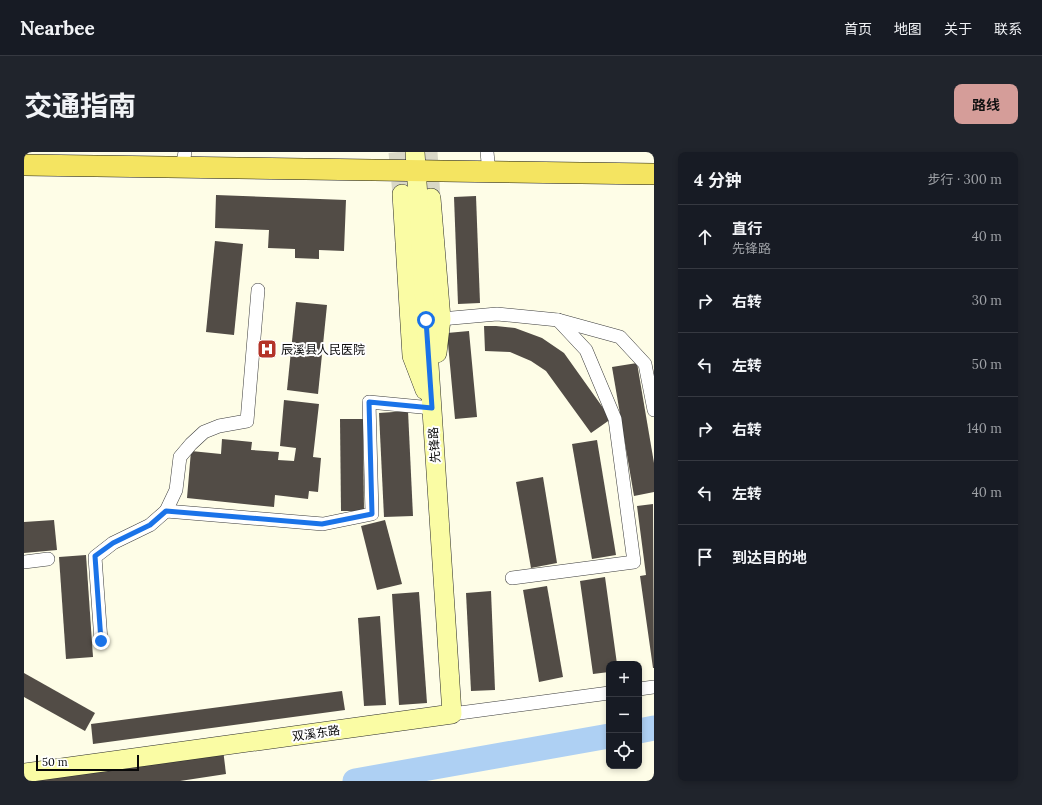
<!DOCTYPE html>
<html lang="zh">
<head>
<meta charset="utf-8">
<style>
  body { margin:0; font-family:Lora,"Noto Sans SC",serif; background:#20242c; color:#f1f3f6 }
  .controls { position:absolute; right:12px; bottom:12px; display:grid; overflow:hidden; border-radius:8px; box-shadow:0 2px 6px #0003 }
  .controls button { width:36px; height:36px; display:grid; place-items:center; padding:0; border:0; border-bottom:1px solid #363941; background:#171b24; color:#f1f3f6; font:20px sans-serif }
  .scale { position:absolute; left:12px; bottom:10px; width:103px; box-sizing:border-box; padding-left:4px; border:2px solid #090909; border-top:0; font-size:11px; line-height:14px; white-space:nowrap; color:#090909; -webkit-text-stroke:3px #fff; paint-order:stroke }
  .stop { position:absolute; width:12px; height:12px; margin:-9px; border:3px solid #1a73e8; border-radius:50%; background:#fff }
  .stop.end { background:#1a73e8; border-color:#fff; box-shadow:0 1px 4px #0008 }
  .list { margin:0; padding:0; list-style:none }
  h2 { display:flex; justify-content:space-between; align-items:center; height:52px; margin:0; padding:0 16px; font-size:17px }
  h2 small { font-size:13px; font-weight:400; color:#9ea1a6 }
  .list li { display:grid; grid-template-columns:26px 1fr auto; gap:12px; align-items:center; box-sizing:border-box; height:64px; padding:0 16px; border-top:1px solid #363941 }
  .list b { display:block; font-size:15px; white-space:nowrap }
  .list p { margin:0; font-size:13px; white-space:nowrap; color:#9ea1a6 }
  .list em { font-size:13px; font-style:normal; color:#9ea1a6 }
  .icon { flex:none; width:22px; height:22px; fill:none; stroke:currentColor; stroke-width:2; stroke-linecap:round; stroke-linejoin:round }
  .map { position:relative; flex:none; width:630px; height:629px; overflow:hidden; border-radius:8px }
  header { display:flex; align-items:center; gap:24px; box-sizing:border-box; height:56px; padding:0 20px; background:#171b24; border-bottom:1px solid #363941 }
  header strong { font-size:19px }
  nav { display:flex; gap:22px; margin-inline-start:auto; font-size:14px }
  .intro { display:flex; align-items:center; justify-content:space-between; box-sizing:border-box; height:96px; padding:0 24px }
  h1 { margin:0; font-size:28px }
  .button { padding:10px 18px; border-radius:8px; background:#d59d99; color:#111; font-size:14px; font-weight:700 }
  main { display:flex; gap:24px; padding:0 24px }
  aside { flex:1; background:#171b24; border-radius:8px; box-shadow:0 2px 6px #0003 }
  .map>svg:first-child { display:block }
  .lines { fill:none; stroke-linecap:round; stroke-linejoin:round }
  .river { stroke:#aed0f3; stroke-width:25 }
  .building { fill:#524c46 }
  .secondary-tunnel { stroke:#d9d8c6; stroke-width:19; stroke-dasharray:19 10; stroke-linecap:butt }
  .minor-casing { stroke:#3c3c3c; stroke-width:14 }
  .secondary-casing { stroke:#2b2b2b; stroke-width:20 }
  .primary-casing { stroke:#1a1a1a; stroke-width:22 }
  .minor { stroke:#fff; stroke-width:13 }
  .secondary { stroke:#fafca4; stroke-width:19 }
  .primary { stroke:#f4e461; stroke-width:21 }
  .route { stroke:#1a73e8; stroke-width:5 }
  .labels { text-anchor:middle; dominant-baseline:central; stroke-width:4; stroke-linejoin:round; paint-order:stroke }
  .poi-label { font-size:12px; fill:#090909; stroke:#fff; text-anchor:start }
  .street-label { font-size:12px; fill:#090909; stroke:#fff }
</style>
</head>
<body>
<header>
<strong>Nearbee</strong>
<nav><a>首页</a><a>地图</a><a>关于</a><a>联系</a></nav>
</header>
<div class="intro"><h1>交通指南</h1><a class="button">路线</a></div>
<main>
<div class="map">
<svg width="630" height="629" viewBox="0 0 630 629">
  <rect width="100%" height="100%" fill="#fefde7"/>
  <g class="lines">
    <g class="river">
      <path d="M615 579 630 576"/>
      <path d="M331 629 585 584"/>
    </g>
  </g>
  <g class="building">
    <path d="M192 43 322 48 320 99 295 98V107L271 106V97L244 96 245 78 191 76Z"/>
    <path d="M452 44 456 151 434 152 430 45Z"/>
    <path d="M191 89 219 92 210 183 182 180Z"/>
    <path d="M272 150 303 153 294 242 263 238Z"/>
    <path d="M460 174H472L491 176 518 186 540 201 587 267 567 281 522 219 507 209 486 200 461 199Z"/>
    <path d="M445 179 453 265 431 267 423 181Z"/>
    <path d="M613 211 630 311V340L610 344 588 215Z"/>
    <path d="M260 248 295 252 289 305 297 306 294 340 285 339 284 347 251 343 250 355 163 346 167 299 197 302 198 287 228 290 227 298 255 300 254 308 270 309 272 296 256 294Z"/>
    <path d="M384 259 389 364 360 365 355 261Z"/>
    <path d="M316 267H339L340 359H317Z"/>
    <path d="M573 288 592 403 568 407 548 292Z"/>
    <path d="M519 325 533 411 507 416 492 330Z"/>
    <path d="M629 352 630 516H629L616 424 622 423 613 354Z"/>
    <path d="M30 368 33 398 0 401V370Z"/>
    <path d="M361 368 378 432 353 438 337 374Z"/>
    <path d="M62 403 69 505 42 507 35 405Z"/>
    <path d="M581 425 593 512H585V520L569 522 556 429Z"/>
    <path d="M523 434 539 525 515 530 499 438Z"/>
    <path d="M467 439 471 538 447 539 442 441Z"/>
    <path d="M395 440 403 551 375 553 368 442Z"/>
    <path d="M356 464 362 553 340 554 334 466Z"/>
    <path d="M0 521 71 561 61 579 0 545Z"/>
    <path d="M318 539 321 558 69 592 67 572Z"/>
    <path d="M199 597 202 622 156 629H0Z"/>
  </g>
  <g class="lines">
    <g class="secondary-tunnel">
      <path d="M374 0 378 42"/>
      <path d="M404 0 407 46"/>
    </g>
    <g class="minor-casing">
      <g id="minor">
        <path d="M463 0 465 20"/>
        <path d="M158 16 161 0"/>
        <path d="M417 167 473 162 534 168 596 185 621 212 630 258"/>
        <path d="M142 359 299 372 348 362 345 250 408 256"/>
        <path d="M0 410 24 407"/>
        <path d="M488 426 610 410 591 267 562 198 534 168"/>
        <path d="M77 489 71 405 89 391 126 373 142 359 152 338 156 305 167 292 180 280 195 274 223 269 234 138"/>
        <path d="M615 537 630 535"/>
        <path d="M428 562 585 541"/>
      </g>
    </g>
    <g class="secondary-casing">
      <g id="secondary">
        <path d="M378 42 388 204 401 238"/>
        <path d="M407 46 417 167 413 201"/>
        <path d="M0 621 428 562 391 0"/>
      </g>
    </g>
    <g class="primary-casing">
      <path id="primary" d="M0 13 630 22"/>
    </g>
    <use href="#minor" class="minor"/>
    <use href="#secondary" class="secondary"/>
    <use href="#primary" class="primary"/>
  </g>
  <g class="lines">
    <path class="route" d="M77 489 71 404 89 391 126 373 142 359 298 372 348 362 345 250 408 256 402 168"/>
  </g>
  <defs>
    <g id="hospital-square" transform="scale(1)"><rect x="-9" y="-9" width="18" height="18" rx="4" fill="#b33328" stroke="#fff"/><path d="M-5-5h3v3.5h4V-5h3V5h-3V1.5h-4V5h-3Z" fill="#fff"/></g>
  </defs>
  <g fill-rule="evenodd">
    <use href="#hospital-square" x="243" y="197"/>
  </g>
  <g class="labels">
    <g class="poi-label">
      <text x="257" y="197">辰溪县人民医院</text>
    </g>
    <g class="street-label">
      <text transform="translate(410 293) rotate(-94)">先锋路</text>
      <text transform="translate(292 581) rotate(-8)">双溪东路</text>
    </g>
  </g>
</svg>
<div class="controls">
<button>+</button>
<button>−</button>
<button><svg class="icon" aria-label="locate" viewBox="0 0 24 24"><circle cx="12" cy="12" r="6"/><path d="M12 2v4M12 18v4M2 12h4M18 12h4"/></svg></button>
</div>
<div class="scale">50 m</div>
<div class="stop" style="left:402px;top:168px"></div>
<div class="stop end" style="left:77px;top:489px"></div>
</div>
<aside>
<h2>4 分钟<small>步行 · 300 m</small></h2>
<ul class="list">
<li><svg class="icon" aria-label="ahead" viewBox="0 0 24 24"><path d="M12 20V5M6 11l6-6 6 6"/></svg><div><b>直行</b><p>先锋路</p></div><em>40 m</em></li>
<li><svg class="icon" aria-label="right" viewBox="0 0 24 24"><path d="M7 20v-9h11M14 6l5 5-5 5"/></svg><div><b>右转</b></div><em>30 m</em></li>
<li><svg class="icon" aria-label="left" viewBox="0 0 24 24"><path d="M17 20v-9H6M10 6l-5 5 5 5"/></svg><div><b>左转</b></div><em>50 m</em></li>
<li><svg class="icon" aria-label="right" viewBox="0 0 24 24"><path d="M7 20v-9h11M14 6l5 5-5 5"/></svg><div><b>右转</b></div><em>140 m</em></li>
<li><svg class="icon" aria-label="left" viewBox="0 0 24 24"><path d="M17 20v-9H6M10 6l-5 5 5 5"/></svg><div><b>左转</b></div><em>40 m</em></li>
<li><svg class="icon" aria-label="arrive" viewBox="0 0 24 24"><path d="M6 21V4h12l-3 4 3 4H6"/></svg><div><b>到达目的地</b></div></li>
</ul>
</aside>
</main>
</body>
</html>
